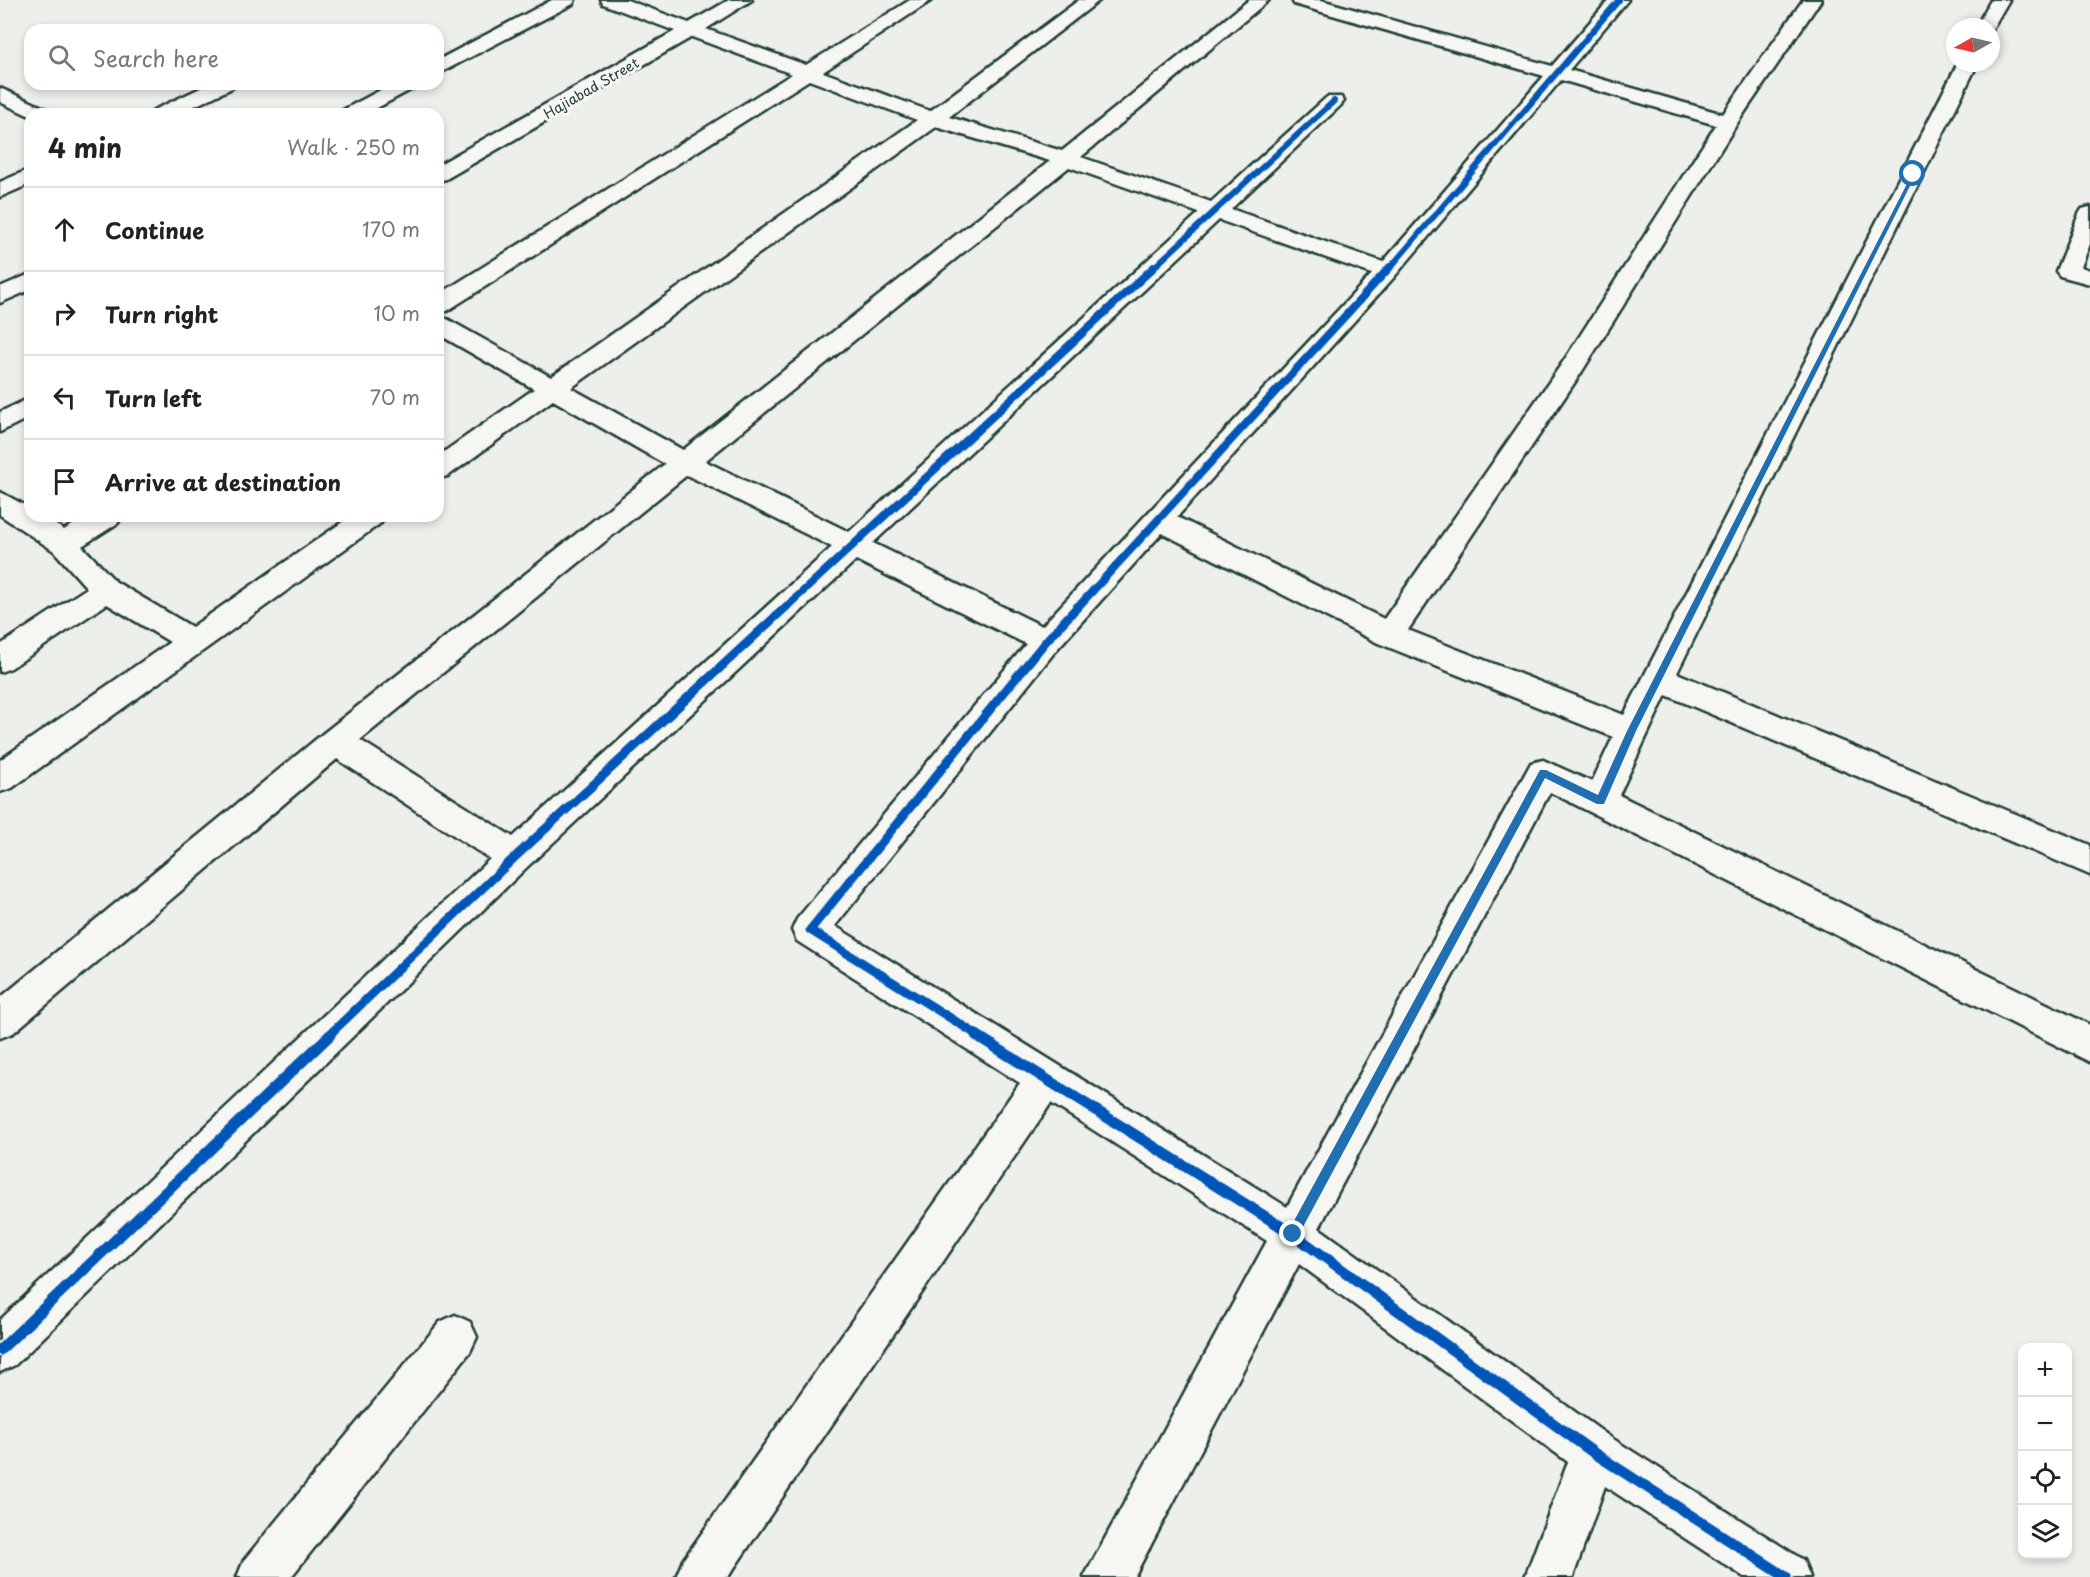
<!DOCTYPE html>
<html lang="en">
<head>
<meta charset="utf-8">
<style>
  body { margin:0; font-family:"Playpen Sans",sans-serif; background:#f6f6f6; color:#222 }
  .controls { position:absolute; right:18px; bottom:18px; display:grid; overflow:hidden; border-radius:12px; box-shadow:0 3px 9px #0003 }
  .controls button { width:54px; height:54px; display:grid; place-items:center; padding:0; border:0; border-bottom:2px solid #e0e0e0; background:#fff; color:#222; font:30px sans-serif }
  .compass { position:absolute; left:1946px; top:18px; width:54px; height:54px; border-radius:50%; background:#fff; box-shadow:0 3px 9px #0003; rotate:262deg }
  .stop { position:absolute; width:18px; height:18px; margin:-14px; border:4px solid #1f6fb2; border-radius:50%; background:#fff }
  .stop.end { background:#1f6fb2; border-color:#fff; box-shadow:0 2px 6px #0008 }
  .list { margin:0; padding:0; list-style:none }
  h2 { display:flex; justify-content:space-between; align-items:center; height:78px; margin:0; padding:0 24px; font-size:26px }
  h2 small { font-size:20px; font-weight:400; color:#767676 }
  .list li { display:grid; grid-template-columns:39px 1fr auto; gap:18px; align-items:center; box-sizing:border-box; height:84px; padding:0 24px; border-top:2px solid #e0e0e0 }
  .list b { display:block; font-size:22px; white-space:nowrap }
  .list em { font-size:20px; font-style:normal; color:#767676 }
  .icon { flex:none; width:33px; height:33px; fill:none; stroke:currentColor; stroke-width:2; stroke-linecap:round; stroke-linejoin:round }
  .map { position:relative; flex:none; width:2090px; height:1577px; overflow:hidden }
  .search { position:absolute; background:#fff; box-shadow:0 3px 9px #0003; left:24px; top:24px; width:420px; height:66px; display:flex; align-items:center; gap:15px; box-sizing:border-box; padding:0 21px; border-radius:18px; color:#767676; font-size:22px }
  .panel { position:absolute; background:#fff; box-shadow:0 3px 9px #0003; left:24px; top:108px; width:420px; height:414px; border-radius:18px }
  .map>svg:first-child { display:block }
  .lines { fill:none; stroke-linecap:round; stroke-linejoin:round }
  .minor-casing { stroke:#1f3d34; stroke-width:5 }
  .minor { fill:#f6f6f2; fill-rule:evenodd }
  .cycleway-far3-casing { stroke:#f6f6f2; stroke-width:8 }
  .cycleway-far2-casing { stroke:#f6f6f2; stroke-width:10 }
  .cycleway-far1-casing { stroke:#f6f6f2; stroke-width:13 }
  .cycleway-casing { stroke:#f6f6f2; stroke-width:15 }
  .cycleway-far3 { stroke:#0057b8; stroke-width:6 }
  .cycleway-far2 { stroke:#0057b8; stroke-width:8 }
  .cycleway-far1 { stroke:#0057b8; stroke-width:9 }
  .cycleway { stroke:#0057b8; stroke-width:11 }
  .route { fill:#1f6fb2 }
  .labels { text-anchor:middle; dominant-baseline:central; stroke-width:6; stroke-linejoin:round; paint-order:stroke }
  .far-street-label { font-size:14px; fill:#1f3d34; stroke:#f6f6f2 }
</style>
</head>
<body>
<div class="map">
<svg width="2090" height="1577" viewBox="0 0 2090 1577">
  <rect width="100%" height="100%" fill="#edefea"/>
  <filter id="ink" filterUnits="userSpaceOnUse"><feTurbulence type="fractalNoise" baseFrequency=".0167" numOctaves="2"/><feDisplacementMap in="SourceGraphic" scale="12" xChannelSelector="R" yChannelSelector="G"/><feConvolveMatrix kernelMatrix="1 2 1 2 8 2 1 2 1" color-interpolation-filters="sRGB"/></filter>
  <g filter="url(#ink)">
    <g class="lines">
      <g class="minor-casing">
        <g id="minor">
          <path d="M552 0H575L573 4 438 74V60Z"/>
          <path d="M601 0H627L689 23 729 0H752L706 29 806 65 910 0H932L823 72 930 111 1079 0H1100L949 117 1062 151 1249 0H1269L1081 157 1211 202 1327 97H1341L1344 101 1341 105 1231 209 1383 262 1544 76 1294 4 1292 0H1321L1552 66 1609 0H1628L1569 70 1723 114 1803 0H1821L1738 122 1581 373 1408 630 1624 715 1958 63H1978L1677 673 2090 845V875L1666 695 1619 795 2090 1025V1062L1550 792 1319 1228 1610 1437 1803 1560 1810 1577H1744L1605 1486 1573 1577H1525L1568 1462 1299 1264 1134 1577H1084L1267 1241 1051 1103 728 1577H676L683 1560 1020 1083 797 941 792 930 797 919 1026 644 856 560 527 867 15 1365 0 1372V1320L490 859 337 759 13 1033 0 1038V998L325 732 665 464 553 400 448 476 438 478V456L534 389 438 334V316L447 319 551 377 917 120 809 80 447 311 438 313V295L792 74 692 37 446 179 438 181V165L675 31 603 4ZM1561 80 1716 125 1563 362 1384 619 1177 517 1395 276ZM936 127 1050 161 683 450 571 388ZM1069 167 1199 213 849 532 705 461ZM1219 220 1372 274 1042 626 873 543ZM687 475 832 547 513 837 360 740ZM1162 533 1378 643 1613 737 1592 782 1543 760 1531 763 1287 1207 835 926 1057 649Z"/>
          <path d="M1991 0H2009L1991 31V27H1976Z"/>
          <path d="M209 84H235L232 88 178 114H151L154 110Z"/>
          <path d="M392 84H417L414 88 366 114H340L343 110Z"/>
          <path d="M0 88 49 110 52 114H30V116L0 102Z"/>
          <path d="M30 169V184L0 197V182Z"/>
          <path d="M2090 207V244L2081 267 2090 270V284L2060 276 2056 271 2079 214 2082 209Z"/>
          <path d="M30 274V290L0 303V287Z"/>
          <path d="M30 398V417L0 432V412Z"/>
          <path d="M0 492 30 508V516H42L64 530 87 516H122L118 523 82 546 116 582 192 627 351 516H385L381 523 12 788 0 792V760L170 642 107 604 11 668 0 672V645L87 588 54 551 0 515Z"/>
          <path d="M455 1315 470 1322 477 1337 470 1352 291 1577H237L244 1560 440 1322Z"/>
        </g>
      </g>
      <use href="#minor" class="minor"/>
      <g class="cycleway-far3-casing">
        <g id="cycleway-far3">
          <path d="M1152 269 1334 101"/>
          <path d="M1389 269 1619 0"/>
        </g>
      </g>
      <g class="cycleway-far2-casing">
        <g id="cycleway-far2">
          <path d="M785 608 1154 267"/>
          <path d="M1077 608 1390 267"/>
        </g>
      </g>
      <g class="cycleway-far1-casing">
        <g id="cycleway-far1">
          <path d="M328 1036 515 857 787 606"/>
          <path d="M979 1036 810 930 1046 641 1078 606"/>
        </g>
      </g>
      <g class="cycleway-casing">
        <g id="cycleway">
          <path d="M976 1035 1293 1234 1594 1453 1786 1577"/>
          <path d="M0 1350 330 1035"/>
        </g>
      </g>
      <use href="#cycleway-far3" class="cycleway-far3"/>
      <use href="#cycleway-far2" class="cycleway-far2"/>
      <use href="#cycleway-far1" class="cycleway-far1"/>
      <use href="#cycleway" class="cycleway"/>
    </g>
  </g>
  <path class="route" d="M1913 172 1916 174 1636 731 1604 804H1597L1545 778 1297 1238H1289V1230L1540 770H1546L1598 795 1627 731Z"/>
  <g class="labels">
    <g class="far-street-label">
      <text transform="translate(591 88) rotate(-30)">Hajiabad Street</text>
    </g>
  </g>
</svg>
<div class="controls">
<button>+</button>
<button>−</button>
<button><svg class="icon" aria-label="locate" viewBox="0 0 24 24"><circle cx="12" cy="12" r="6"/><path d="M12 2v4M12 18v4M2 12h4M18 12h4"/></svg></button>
<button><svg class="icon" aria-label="layers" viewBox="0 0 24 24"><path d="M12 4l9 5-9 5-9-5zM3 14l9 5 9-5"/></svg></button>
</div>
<svg class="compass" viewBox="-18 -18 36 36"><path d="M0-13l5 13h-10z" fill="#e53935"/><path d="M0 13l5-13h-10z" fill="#767676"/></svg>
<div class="stop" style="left:1913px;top:174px"></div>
<div class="stop end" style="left:1293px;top:1234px"></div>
<div class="search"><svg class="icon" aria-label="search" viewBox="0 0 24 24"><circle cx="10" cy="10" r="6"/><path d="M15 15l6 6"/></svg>Search here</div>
<section class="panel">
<h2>4 min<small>Walk · 250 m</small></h2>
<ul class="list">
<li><svg class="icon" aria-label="ahead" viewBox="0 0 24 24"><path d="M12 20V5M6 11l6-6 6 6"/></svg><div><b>Continue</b></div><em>170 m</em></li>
<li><svg class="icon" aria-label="right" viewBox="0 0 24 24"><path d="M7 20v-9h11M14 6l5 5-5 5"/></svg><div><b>Turn right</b></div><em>10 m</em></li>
<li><svg class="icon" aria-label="left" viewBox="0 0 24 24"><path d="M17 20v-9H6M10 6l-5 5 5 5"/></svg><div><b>Turn left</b></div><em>70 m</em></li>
<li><svg class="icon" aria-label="arrive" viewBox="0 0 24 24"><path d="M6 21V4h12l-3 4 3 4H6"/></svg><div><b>Arrive at destination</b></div></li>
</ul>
</section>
</div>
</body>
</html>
